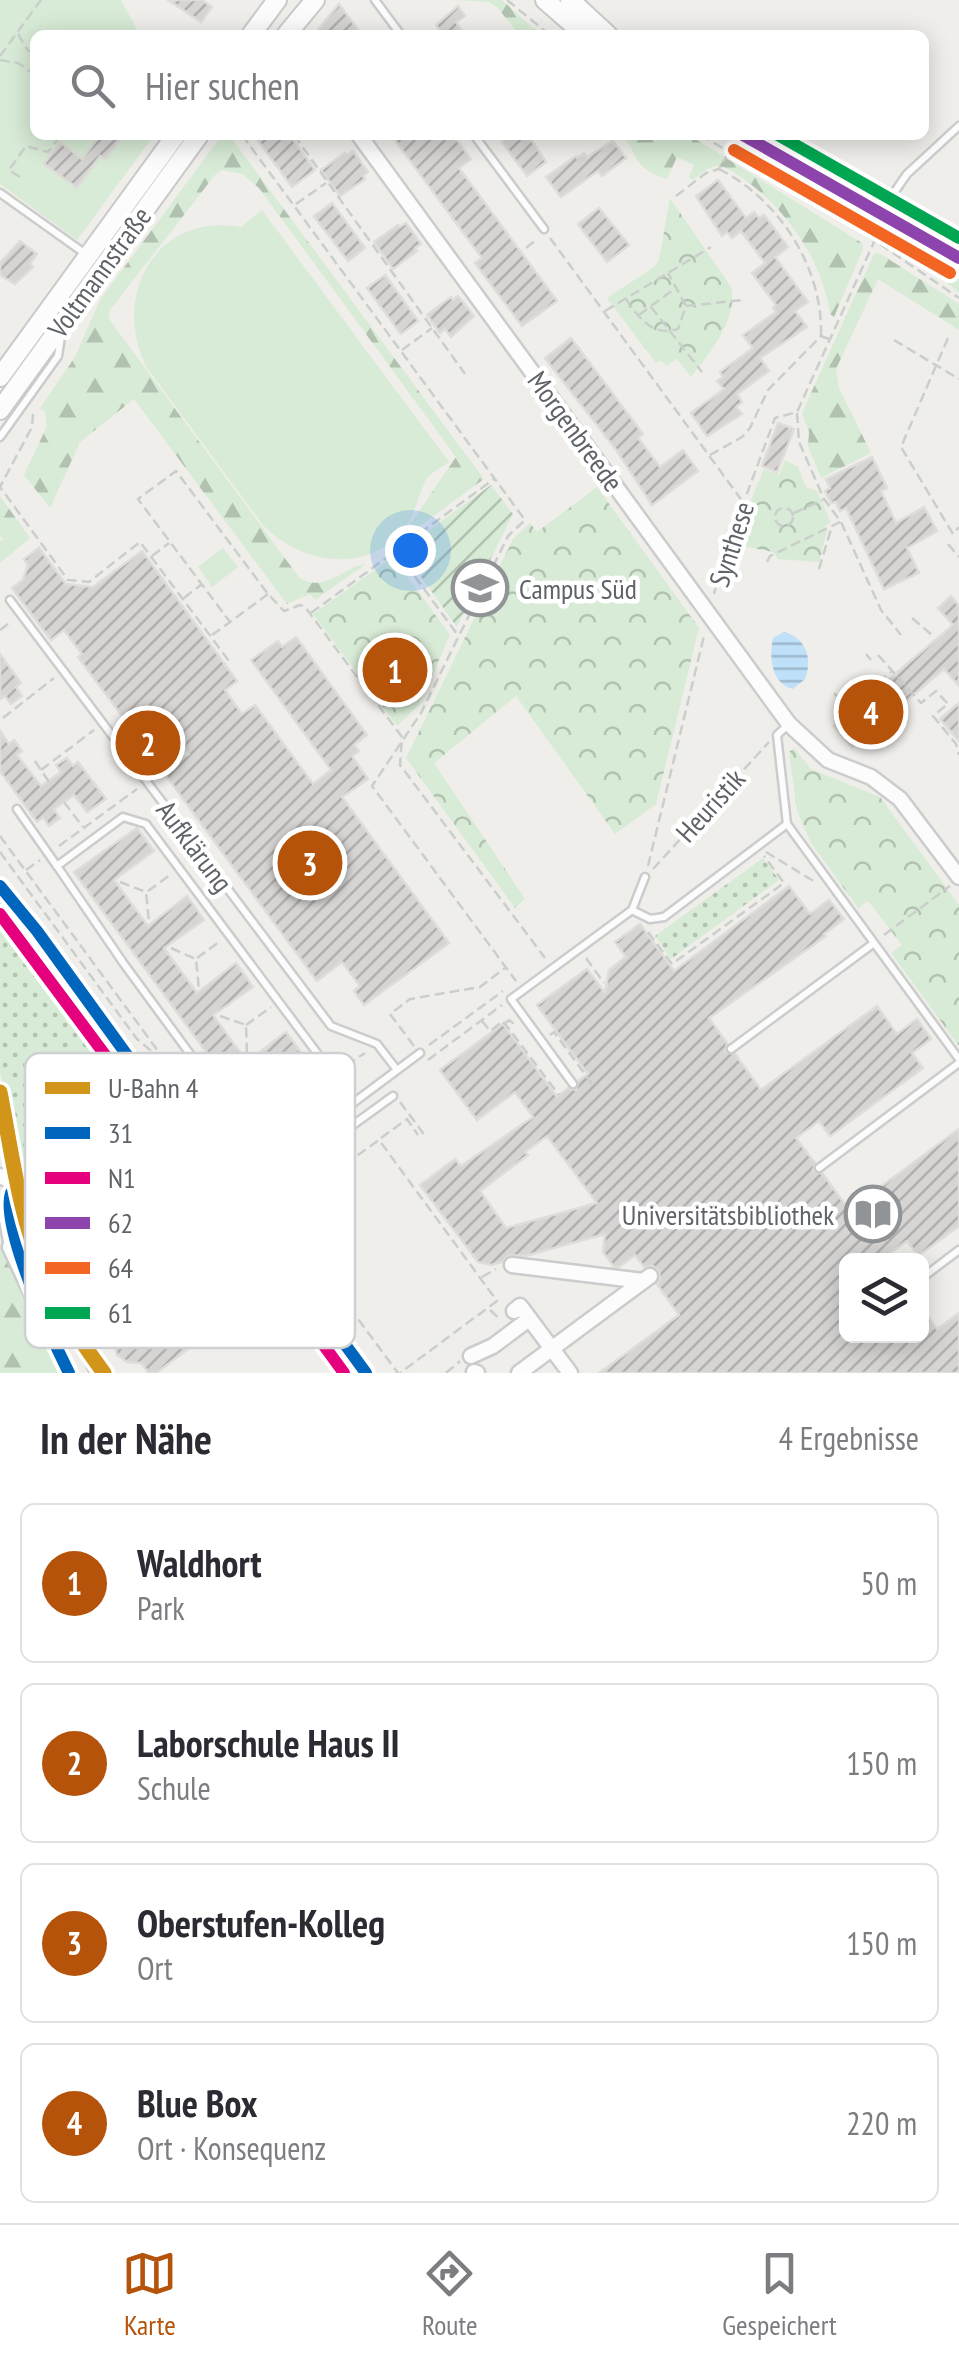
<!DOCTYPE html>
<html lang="de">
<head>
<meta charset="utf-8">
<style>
  body { margin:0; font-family:"PT Sans Narrow",sans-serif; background:#f7f7f7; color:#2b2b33 }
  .controls { position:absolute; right:30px; bottom:30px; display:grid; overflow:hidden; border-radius:15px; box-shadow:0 5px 25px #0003 }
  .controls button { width:90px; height:90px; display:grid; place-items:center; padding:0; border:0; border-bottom:2px solid #e1e1e2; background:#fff; color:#2b2b33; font:50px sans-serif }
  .you { position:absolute; left:410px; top:550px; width:35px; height:35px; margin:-25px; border:8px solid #fff; border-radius:50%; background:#1a73e8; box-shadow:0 0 0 15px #1a73e833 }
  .badge { display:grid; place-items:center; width:65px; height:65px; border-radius:50%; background:#b45309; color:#fff; font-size:32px; font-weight:700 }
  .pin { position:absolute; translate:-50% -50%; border:5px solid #fff; box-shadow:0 2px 10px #0006 }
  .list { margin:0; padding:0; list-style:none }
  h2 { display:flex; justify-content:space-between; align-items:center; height:130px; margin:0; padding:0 40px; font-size:42px }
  h2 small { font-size:32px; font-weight:400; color:#7c7c81 }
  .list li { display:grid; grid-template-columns:65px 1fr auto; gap:30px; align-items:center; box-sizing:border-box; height:160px; margin:0 20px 20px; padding:0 20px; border:2px solid #e1e1e2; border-radius:15px }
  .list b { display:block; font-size:38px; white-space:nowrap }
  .list p { margin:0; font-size:32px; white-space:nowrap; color:#7c7c81 }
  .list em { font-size:32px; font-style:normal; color:#7c7c81 }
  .icon { flex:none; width:55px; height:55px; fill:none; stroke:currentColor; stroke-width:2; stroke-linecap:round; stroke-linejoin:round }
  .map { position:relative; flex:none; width:959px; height:1373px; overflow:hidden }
  .search { position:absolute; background:#fff; box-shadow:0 5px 25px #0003; left:30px; right:30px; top:30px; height:110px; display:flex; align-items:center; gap:25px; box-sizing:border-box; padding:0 35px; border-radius:15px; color:#7c7c81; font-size:38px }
  .sheet { height:850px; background:#fff }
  nav { display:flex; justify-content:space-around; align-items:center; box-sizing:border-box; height:140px; border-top:2px solid #e1e1e2; background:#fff; font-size:28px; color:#7c7c81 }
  nav a { display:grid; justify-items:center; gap:5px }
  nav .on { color:#b45309 }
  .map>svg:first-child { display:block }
  .grass { fill:url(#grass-dots) }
  .forest { fill:url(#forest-firs) }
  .park { fill:url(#park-crowns) }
  .garden { fill:url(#garden-furrows) }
  .pitch { fill:#d8ebd6 }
  .water { fill:url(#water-rules) }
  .building { fill:url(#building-hatch); stroke:#deddd9; stroke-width:2.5; fill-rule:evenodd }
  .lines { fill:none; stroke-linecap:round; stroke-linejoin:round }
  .lane-casing { stroke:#cbcccc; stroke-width:11 }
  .street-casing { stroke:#cbcccc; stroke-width:19 }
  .secondary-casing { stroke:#cacacb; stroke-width:22 }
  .path { stroke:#cacfcc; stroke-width:2.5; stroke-dasharray:10 5; stroke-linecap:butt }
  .lane { stroke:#fdfcfc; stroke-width:6 }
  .street { stroke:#fdfcfc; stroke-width:14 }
  .secondary { stroke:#fdfcfc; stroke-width:18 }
  .bus-1-casing { stroke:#fff; stroke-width:20 }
  .bus-2-casing { stroke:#fff; stroke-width:20 }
  .bus-3-casing { stroke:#fff; stroke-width:20 }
  .bus-4-casing { stroke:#fff; stroke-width:20 }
  .bus-5-casing { stroke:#fff; stroke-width:20 }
  .bus-1 { stroke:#0065bd; stroke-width:12 }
  .bus-2 { stroke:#e5007d; stroke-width:12 }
  .bus-3 { stroke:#8e44ad; stroke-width:12 }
  .bus-4 { stroke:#f26522; stroke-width:12 }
  .bus-5 { stroke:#00a651; stroke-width:12 }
  .metro-1-casing { stroke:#fff; stroke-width:22 }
  .metro-1 { stroke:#d1951a; stroke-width:15 }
  .labels { text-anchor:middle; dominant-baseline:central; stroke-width:9; stroke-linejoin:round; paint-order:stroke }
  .street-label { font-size:28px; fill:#5f6368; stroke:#fff }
  .poi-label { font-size:28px; fill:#5f6368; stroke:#fff; text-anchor:start }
  .key { fill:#fff; stroke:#cfd0d2; stroke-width:2.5 }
  .key-label { font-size:28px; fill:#5f6368 }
</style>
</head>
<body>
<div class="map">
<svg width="959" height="1373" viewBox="0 0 959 1373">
  <defs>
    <pattern id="grass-dots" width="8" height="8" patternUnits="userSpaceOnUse" patternTransform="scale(2.5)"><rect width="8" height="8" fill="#d8ebd6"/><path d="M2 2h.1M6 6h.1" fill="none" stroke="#b2c2b1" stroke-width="1.8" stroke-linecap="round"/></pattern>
    <pattern id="forest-firs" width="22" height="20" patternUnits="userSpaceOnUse" patternTransform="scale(2.5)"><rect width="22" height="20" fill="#d8ebd6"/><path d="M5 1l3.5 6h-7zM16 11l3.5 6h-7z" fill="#b2c2b1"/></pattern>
    <pattern id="park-crowns" width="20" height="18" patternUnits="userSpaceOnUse" patternTransform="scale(2.5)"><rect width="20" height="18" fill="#d8ebd6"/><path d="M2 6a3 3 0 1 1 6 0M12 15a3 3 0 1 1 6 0" fill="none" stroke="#b2c2b1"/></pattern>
    <pattern id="garden-furrows" width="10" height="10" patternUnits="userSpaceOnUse" patternTransform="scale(2.5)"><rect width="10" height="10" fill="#d8ebd6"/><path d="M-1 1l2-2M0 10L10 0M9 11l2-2" fill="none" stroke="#b2c2b1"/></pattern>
    <pattern id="water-rules" width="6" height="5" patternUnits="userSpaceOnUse" patternTransform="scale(2.5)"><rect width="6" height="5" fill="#bfe0f9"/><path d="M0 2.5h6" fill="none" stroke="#9eb9cd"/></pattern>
    <pattern id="building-hatch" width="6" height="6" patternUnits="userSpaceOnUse" patternTransform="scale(2.5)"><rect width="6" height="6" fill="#d6d5d3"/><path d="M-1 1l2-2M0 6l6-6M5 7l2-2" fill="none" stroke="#b1b0af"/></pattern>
  </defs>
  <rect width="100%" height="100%" fill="#efeeea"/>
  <g class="grass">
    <path d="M763 858 779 880 671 959 655 936Z"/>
    <path d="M0 900 132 1068C118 1082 117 1095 124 1113L113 1116 34 1169 20 1172 0 1071Z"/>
  </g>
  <g class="forest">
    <path d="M457 0H502L541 35H519L498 8 489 2Z"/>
    <path d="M222 135H229L484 479 406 536 404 533 456 457 259 188 242 174 222 170 215 175 110 310 109 319 298 576C322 596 344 566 366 564L315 600 310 594 287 604 134 399 80 442 50 508 24 475 47 426 45 412 40 408 75 357 100 300Z"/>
    <path d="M619 135H689L862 243 863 249 834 317 830 314C822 260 787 209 742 178 733 172 723 164 713 167 706 168 699 176 693 180L689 177 694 165 677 157 667 179C625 165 642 150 619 135Z"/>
    <path d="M899 232 959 267V292L893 243Z"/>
    <path d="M879 253 959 304V330L878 279 836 369 839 388 871 453 821 478 808 446 809 432 802 413 874 254Z"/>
    <path d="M0 496 30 538 0 563V542L3 539 0 536Z"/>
    <path d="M0 1245 58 1373H0Z"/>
  </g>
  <g class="park">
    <path d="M670 198 731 287C739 317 709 355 691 377L677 359 666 366 661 360 656 363 607 298 654 267 659 260Z"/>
    <path d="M785 460 798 467 806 487 817 491 831 523 825 526 827 531 819 562 778 559 773 552 733 544 764 469 779 475Z"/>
    <path d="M597 487 699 628 656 804 615 834 516 696 434 763 525 899 515 908 406 758 513 539 530 523 537 532Z"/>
    <path d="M393 557 450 635 419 705 397 726 313 614Z"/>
    <path d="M794 748 811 769 880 797 959 905V1046L891 953 902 945 868 901 858 908 811 843 797 811 789 752Z"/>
  </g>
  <path class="garden" d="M491 485 513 514 457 627 402 550Z"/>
  <g class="pitch">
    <path d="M0 0H121L140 35H35V135H154L77 240 0 184Z"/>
    <path d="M262 210 449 462C441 468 429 473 425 482 418 496 416 511 407 525 370 576 302 565 263 525L147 368C110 296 156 212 241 227Z"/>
    <path d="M223 548 238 567 212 587 198 567Z"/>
  </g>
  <path class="water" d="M784 632C806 638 813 659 805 679L793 689C771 684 769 657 773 638Z"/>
  <g class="building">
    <path d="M168 0H202L212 7 201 22Z"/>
    <path d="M339 4 362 35H315L321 26Z"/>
    <path d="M458 6 465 16 456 22 465 35H443L436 25Z"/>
    <path d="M100 135H124L105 160 100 156 77 188 44 164 60 142 82 159Z"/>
    <path d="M254 135H290L315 170 292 187Z"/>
    <path d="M391 135H435L439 140 453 135 471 159 459 168 557 301 522 326 475 263 482 258Z"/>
    <path d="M511 135H528L546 162 527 176 502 142Z"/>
    <path d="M613 141 626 158 602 176 598 171 561 197 546 177 576 156 577 158 584 153 587 157Z"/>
    <path d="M353 151 368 172 363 176 365 179 340 196 321 170 345 153 347 155Z"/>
    <path d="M718 180 746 218 754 212 759 218 764 215 788 247 775 257 808 302 795 311 807 327 760 358 769 371 737 394 742 402 736 407 742 414 707 436 691 413 724 389 717 381 723 377 720 372 753 348 743 335 776 312 773 308 776 305 752 273 765 263 741 231 732 238 727 232 722 236 696 196Z"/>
    <path d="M332 203 365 248 348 261 314 216Z"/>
    <path d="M599 208 629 245 607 262 578 224Z"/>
    <path d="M406 223 421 244 415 248 417 251 393 269 374 242 398 225 400 227Z"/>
    <path d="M20 241 37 254 30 264 33 267 15 284 0 275V263Z"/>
    <path d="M385 275 418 321 401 334 367 288Z"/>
    <path d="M458 296 474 316 451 337 445 329 440 333 427 315 451 297 453 300Z"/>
    <path d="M571 338 643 434 638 438 660 467 683 450 698 471 652 505 617 451 545 358Z"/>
    <path d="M778 423 794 429 777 472 762 466Z"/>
    <path d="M872 457 887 488 881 491 896 523 924 507 937 531 907 548 919 573 884 589 846 508 840 511 836 502 831 503 825 491 830 488 826 479Z"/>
    <path d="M39 548 66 584 93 587 142 551 237 681 225 690 242 714 255 705 313 784 331 770 251 660 278 641 282 647 296 637 367 735 354 745 359 751 352 756 368 779 342 797 449 943 364 1005 354 991 360 986 342 962 317 981 164 773 189 754 171 730 146 748 78 657 82 654 64 630 51 640 12 588 23 580 28 565 24 559Z"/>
    <path d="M951 596 959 606V686L944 669 852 747 834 726 953 625 938 608Z"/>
    <path d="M0 654 21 683 16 687 22 696 11 704 5 696 0 699Z"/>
    <path d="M959 703V741L940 719Z"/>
    <path d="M0 731 9 744 14 740 22 751 17 755 41 786 61 772 56 765 67 758 73 766 78 762 106 799 87 812 74 795 54 809 60 818 49 826 43 817 37 822 0 771Z"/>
    <path d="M137 828 154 851 114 880 148 926 187 896 204 920 164 948 197 993 236 963 253 987 213 1015 247 1062 286 1032 303 1055 263 1083 272 1095 261 1104 253 1095 243 1102 74 872Z"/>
    <path d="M789 886 810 914 829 900 844 919 824 934 826 936 709 1018 727 1043 725 1052 735 1054 761 1090 877 1006 897 1034 917 1019 931 1039 912 1053 923 1068 830 1136 819 1121 796 1138 815 1163 813 1171 823 1174 849 1210 959 1129V1226L918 1256 907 1241 880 1260H846V1336H922V1308L937 1329 959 1313V1373H599L679 1315 657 1284 660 1279 659 1271 653 1266 644 1267 635 1255 619 1267H614L603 1252 605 1234 525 1256 509 1255 502 1262 491 1265 478 1262 420 1185 455 1159 461 1166 533 1117 515 1092 477 1120 440 1070 503 1024 557 1097 568 1088 576 1090 579 1080 588 1074 537 1005 587 969 605 993 609 970 626 957 615 942 640 924 674 971ZM547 1136 597 1203 506 1228 480 1191 528 1155 525 1152Z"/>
    <path d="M186 1167 205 1191 198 1196 268 1289 156 1373H149L141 1363 127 1362 117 1355 113 1342 121 1328 102 1302 86 1305 71 1297 68 1283 70 1273 62 1262Z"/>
  </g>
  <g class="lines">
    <g class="lane-casing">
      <g id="lane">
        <path d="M375 0 401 35"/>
        <path d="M474 135 544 229"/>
        <path d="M0 193 87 255"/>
        <path d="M882 210 907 174 959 126"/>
        <path d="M0 437 58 356 61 337"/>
        <path d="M10 600 331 1026 377 1044 397 1070"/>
        <path d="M788 725 777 735 787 824 959 1059"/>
        <path d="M17 809 57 866"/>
        <path d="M632 910 650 919 664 917 787 824"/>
        <path d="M731 1049 874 943"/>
        <path d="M573 1084 511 999 632 910 645 877"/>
        <path d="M819 1168 959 1063"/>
        <path d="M218 1171 245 1149 248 1133 124 964 57 866 123 817 146 824 320 1057 321 1066 293 1089"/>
        <path d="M234 1192 420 1053"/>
        <path d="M244 1204 393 1096"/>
        <path d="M922 1278 959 1250"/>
        <path d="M91 1367 95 1373"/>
      </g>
    </g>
    <g class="street-casing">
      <g id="street">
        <path d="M359 135 789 724 828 760 871 777 900 799 959 877"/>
        <path d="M0 886 37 931 140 1073"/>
        <path d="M172 1104 202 1140 207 1156"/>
        <path d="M154 1118C174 1127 187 1145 207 1156L366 1373"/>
        <path d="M0 1176 18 1185"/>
        <path d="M10 1247 69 1373"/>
        <path d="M13 1252 5 1209 12 1192 105 1126 133 1116 154 1118 168 1111 174 1090 161 1073H140L128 1086V1104L140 1116"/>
        <path d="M512 1265 643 1281"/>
        <path d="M514 1311 520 1306 570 1373"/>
        <path d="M471 1356 493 1346 529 1319"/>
        <path d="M474 1372 477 1373"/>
        <path d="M519 1373 650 1276"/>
      </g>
    </g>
    <g class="secondary-casing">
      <g id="secondary">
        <path d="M545 0 585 35"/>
        <path d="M570 0 608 35"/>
        <path d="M251 35 277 0"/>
        <path d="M286 35 315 0"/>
        <path d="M743 135 959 258"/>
        <path d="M0 377 176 135"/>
        <path d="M0 410 199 135"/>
      </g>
    </g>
    <g class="path">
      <path d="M507 0 550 35"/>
      <path d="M18 34 27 49 35 56"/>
      <path d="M0 56 41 0"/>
      <path d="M0 60 18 63 35 75"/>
      <path d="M242 135 525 520 508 536 421 713 372 786 516 981"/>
      <path d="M294 135 465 374"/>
      <path d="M701 135 874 240 959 298"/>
      <path d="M821 160 881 191"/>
      <path d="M719 169C780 200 823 268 821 336"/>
      <path d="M20 177 9 170 26 146 48 152 61 135"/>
      <path d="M676 196 706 173 719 169 727 155"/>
      <path d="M900 203 949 232"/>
      <path d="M296 204 326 183"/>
      <path d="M550 238 743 502"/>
      <path d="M526 248 537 239"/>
      <path d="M626 299C639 318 652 337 678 329L686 306 668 273"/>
      <path d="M686 306 743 300"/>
      <path d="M651 307 702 372"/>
      <path d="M605 311 711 247"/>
      <path d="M639 315 677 287"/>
      <path d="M948 338 901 447 953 534 959 527"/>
      <path d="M894 340 959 379"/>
      <path d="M402 350 432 328"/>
      <path d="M797 413 799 442 824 499 841 522 881 610 901 635"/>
      <path d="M33 414 32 427 0 487 68 580 89 582 140 542 229 661"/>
      <path d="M710 455 742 437 750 428 768 390 821 336 829 339"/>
      <circle cx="784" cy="517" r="9"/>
      <path d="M794 513 823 500"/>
      <path d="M948 544 959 557"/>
      <path d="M397 552 457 634"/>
      <path d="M152 556 169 543"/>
      <path d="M767 562 770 556 832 526"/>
      <path d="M819 569 832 526 840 522"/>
      <path d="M268 594 230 622 138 499 176 471 268 594 284 611 300 605 305 607 402 737 400 765 545 958"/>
      <path d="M714 594 725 553 775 418 797 412 879 231"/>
      <path d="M184 598 202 584"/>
      <path d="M311 613 494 479"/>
      <path d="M912 618 933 636"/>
      <path d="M0 630 12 621"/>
      <path d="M212 635 230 622"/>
      <path d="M866 654 871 660"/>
      <path d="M878 655 921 703 936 691 948 704 933 716 956 744 959 755"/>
      <path d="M834 693 848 708 891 672"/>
      <path d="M3 718 54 678"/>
      <path d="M35 761 49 782"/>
      <path d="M41 770 94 730"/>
      <path d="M64 802 83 827"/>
      <path d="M0 836 164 1059"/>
      <path d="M59 846 137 789"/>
      <path d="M0 852 137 1039 161 1059"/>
      <path d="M766 852 815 882"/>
      <path d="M648 866 704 636"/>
      <path d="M653 869 769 742"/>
      <path d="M26 870 40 860"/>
      <path d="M120 882 146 892 149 922"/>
      <path d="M148 891 170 875"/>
      <path d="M648 932 672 964 784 883 764 856"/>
      <path d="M884 935 950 886"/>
      <path d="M171 948 196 959 199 990"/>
      <path d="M197 958 219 942"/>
      <path d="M586 958 604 983"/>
      <path d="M220 1016 246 1025 247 1054"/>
      <path d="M482 1021 490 1031 503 1021 559 1095"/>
      <path d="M506 1023 509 1020 517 1026"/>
      <path d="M246 1025 271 1007"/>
      <path d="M550 1035 554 1032 592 1084"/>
      <path d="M429 1045 503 991"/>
      <path d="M414 1046 390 1014 410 999 480 987 505 968"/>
      <path d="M428 1060 502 1005"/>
      <path d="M332 1068 345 1066 365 1053"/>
      <path d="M189 1091 231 1149"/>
      <path d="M400 1102 423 1133 419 1136"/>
      <path d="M252 1118 286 1094"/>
      <path d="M381 1138 407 1119 418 1135"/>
      <path d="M269 1199 398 1373"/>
      <path d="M272 1216 379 1140 497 1301 400 1373"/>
      <path d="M482 1277 496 1269"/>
      <path d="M490 1310 501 1320"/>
      <path d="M446 1373 460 1361"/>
    </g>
    <use href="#lane" class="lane"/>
    <use href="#street" class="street"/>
    <use href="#secondary" class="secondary"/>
    <g class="bus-1-casing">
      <g id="bus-1">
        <path d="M0 886 37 931 140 1073"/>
        <path d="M123 1118C134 1117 146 1120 157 1117 190 1107 171 1070 140 1073"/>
        <path d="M49 1166 11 1193C0 1226 52 1339 69 1373"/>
        <path d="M18 1185 115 1120C164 1109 170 1134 207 1156L366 1373"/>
      </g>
    </g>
    <g class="bus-2-casing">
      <g id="bus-2">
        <path d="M0 914 126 1083"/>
        <path d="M28 1200 122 1136C156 1129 168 1154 195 1169L344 1373"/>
      </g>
    </g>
    <g class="bus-3-casing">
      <path id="bus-3" d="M743 135 959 258"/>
    </g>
    <g class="bus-4-casing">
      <path id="bus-4" d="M734 150 950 273"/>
    </g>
    <g class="bus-5-casing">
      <path id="bus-5" d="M778 135 959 238"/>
    </g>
    <use href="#bus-1" class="bus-1"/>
    <use href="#bus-2" class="bus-2"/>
    <use href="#bus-3" class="bus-3"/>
    <use href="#bus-4" class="bus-4"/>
    <use href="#bus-5" class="bus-5"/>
    <g class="metro-1-casing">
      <path id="metro-1" d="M0 1092C12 1153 19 1216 44 1273 59 1309 81 1342 104 1373"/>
    </g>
    <use href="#metro-1" class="metro-1"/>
  </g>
  <defs>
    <g id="university-ring" transform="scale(2.875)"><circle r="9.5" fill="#fff" stroke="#919496" stroke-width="1.5"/><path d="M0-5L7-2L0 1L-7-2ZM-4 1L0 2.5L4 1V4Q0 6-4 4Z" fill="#919496"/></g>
    <g id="library-ring" transform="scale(2.875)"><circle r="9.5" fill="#fff" stroke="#919496" stroke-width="1.5"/><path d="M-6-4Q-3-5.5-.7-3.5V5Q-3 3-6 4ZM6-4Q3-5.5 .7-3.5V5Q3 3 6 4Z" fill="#919496"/></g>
  </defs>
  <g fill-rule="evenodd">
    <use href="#university-ring" x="480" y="588"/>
    <use href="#library-ring" x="873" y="1214"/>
  </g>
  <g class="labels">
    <g class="street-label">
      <text transform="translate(99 272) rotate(-54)">Voltmannstraße</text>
      <text transform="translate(576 431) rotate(54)">Morgenbreede</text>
      <text transform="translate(731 544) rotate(-72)">Synthese</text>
      <text transform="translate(710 805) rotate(-48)">Heuristik</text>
      <text transform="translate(195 846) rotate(53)">Aufklärung</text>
    </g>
    <g class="poi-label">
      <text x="519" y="588">Campus Süd</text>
      <text x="834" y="1214" text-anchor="end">Universitätsbibliothek</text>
    </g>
  </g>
  <rect x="25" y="1053" width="330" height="295" rx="15" class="key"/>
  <rect x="45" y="1082" width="45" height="12" fill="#d1951a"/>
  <rect x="45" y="1127" width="45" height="12" fill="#0065bd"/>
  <rect x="45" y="1172" width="45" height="12" fill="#e5007d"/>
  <rect x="45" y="1217" width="45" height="12" fill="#8e44ad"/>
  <rect x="45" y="1262" width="45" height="12" fill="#f26522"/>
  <rect x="45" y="1307" width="45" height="12" fill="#00a651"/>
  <g class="key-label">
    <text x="108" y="1098">U-Bahn 4</text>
    <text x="108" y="1143">31</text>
    <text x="108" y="1188">N1</text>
    <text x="108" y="1233">62</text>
    <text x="108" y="1278">64</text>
    <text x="108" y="1323">61</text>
  </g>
</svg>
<div class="controls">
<button><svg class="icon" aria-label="layers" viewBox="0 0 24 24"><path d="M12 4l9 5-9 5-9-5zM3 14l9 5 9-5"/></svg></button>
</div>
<div class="you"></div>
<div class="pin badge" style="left:395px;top:670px">1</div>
<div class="pin badge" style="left:148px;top:743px">2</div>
<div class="pin badge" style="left:310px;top:863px">3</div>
<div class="pin badge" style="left:871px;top:712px">4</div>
<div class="search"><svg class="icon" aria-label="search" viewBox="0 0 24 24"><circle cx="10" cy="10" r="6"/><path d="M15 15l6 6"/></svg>Hier suchen</div>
</div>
<section class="sheet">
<h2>In der Nähe<small>4 Ergebnisse</small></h2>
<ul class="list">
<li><span class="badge">1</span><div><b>Waldhort</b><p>Park</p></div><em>50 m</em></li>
<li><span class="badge">2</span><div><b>Laborschule Haus II</b><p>Schule</p></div><em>150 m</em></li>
<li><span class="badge">3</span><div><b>Oberstufen-Kolleg</b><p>Ort</p></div><em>150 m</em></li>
<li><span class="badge">4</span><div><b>Blue Box</b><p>Ort · Konsequenz</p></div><em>220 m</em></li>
</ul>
</section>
<nav>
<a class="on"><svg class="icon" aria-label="map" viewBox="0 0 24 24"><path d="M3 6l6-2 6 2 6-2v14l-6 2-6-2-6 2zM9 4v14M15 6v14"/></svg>Karte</a>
<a><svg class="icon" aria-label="directions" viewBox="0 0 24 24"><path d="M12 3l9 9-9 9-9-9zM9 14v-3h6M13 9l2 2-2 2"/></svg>Route</a>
<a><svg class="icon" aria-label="saved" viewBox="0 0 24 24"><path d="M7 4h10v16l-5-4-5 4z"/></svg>Gespeichert</a>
</nav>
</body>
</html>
